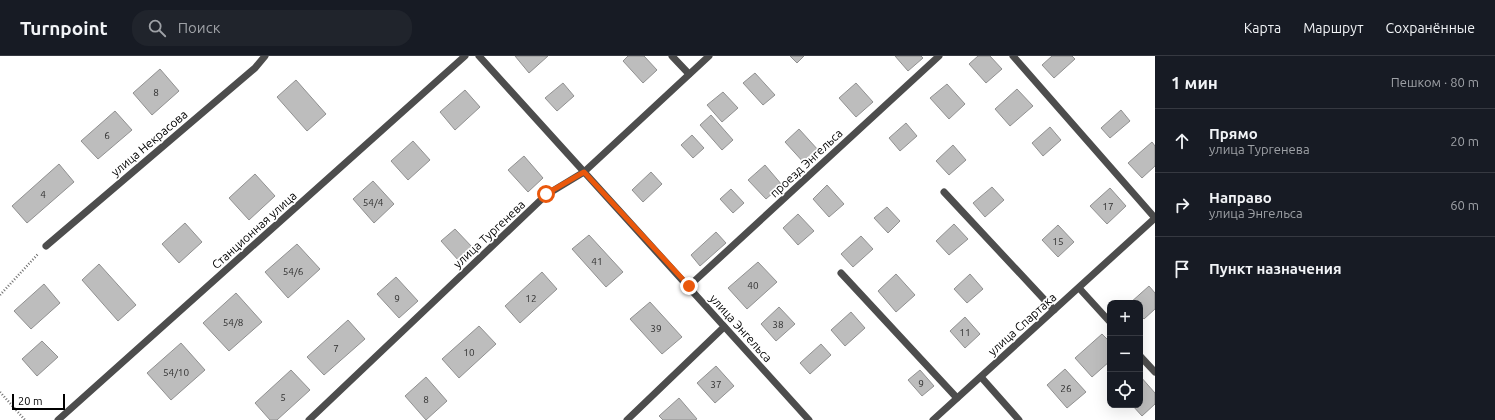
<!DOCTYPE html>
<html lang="ru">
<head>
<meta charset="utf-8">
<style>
  body { margin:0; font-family:Ubuntu,sans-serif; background:#20242c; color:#f1f3f6 }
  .controls { position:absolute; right:12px; bottom:12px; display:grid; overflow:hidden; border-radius:8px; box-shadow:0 4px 16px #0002 }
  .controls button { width:36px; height:36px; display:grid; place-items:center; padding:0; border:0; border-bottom:1px solid #363941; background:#171b24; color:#f1f3f6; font:20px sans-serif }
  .scale { position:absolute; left:12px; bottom:10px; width:53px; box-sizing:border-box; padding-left:4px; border:2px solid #000; border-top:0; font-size:11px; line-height:14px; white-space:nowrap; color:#000; -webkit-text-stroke:3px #fff; paint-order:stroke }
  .stop { position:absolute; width:12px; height:12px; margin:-9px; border:3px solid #ea580c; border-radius:50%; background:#fff }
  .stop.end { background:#ea580c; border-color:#fff; box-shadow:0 1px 4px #0008 }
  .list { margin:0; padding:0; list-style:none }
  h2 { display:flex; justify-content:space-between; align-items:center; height:52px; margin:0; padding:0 16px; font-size:17px }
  h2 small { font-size:13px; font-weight:400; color:#9ea1a6 }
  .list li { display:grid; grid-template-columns:26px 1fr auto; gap:12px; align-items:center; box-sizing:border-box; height:64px; padding:0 16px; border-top:1px solid #363941 }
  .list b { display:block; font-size:15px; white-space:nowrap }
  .list p { margin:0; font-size:13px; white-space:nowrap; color:#9ea1a6 }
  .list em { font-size:13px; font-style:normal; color:#9ea1a6 }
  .icon { flex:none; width:22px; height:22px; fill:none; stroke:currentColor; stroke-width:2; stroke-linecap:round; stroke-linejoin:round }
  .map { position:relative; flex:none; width:1155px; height:364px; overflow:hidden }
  header { display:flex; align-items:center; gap:24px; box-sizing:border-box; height:56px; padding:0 20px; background:#171b24; border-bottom:1px solid #363941 }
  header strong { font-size:19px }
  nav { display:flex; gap:22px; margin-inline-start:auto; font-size:14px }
  .search { width:280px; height:36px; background:#20242c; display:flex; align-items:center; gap:10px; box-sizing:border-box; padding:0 14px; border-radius:16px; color:#9ea1a6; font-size:15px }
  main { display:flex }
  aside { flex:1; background:#171b24 }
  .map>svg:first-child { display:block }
  .building { fill:#bdbdbd; stroke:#919191 }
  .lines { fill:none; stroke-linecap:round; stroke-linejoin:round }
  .path { stroke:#6f6f6f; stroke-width:2.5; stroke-dasharray:1 2; stroke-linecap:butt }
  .minor { stroke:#4d4d4d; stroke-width:7 }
  .route { stroke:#ea580c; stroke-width:5 }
  .labels { text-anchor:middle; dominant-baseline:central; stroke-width:3.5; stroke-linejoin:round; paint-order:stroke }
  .number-label { font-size:10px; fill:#2f2f2f }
  .street-label { font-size:12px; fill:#000; stroke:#fff }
</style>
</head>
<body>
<header>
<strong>Turnpoint</strong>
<div class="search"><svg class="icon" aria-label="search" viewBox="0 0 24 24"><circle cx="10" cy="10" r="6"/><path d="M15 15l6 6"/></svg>Поиск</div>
<nav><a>Карта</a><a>Маршрут</a><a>Сохранённые</a></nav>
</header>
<main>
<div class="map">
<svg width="1155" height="364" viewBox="0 0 1155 364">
  <rect width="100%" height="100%" fill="#fff"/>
  <g class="building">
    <path d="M515 0H548L529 17Z"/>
    <path d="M628 0H644L657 14 643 27 623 5Z"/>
    <path d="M790 0H804L797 7Z"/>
    <path d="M895 0H921L923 2 908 15Z"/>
    <path d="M978 0H990L1002 13 986 27 969 8Z"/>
    <path d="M1052 0H1072L1075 3 1054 22 1042 9Z"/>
    <path d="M160 13 179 35 152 59 133 37Z"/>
    <path d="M755 17 775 39 763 49 743 27Z"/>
    <path d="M296 24 326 58 307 75 277 41Z"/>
    <path d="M563 27 574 40 557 55 545 42Z"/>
    <path d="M856 27 873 46 856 61 839 42Z"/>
    <path d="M947 28 965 48 949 63 930 42Z"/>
    <path d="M1017 33 1033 50 1010 70 995 53Z"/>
    <path d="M465 34 480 51 455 74 440 56Z"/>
    <path d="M723 36 738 52 722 66 707 49Z"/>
    <path d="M1121 54 1130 65 1110 82 1101 72Z"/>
    <path d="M115 55 132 74 98 103 81 85Z"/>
    <path d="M711 59 733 84 722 94 700 69Z"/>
    <path d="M906 67 917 80 900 95 889 82Z"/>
    <path d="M1050 71 1061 84 1043 100 1032 87Z"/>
    <path d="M799 73 819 95 805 108 785 86Z"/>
    <path d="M692 79 704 92 693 102 681 89Z"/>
    <path d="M413 85 430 104 408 124 391 105Z"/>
    <path d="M1152 86 1155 90V110L1142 122 1128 107Z"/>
    <path d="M953 89 966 104 949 119 936 105Z"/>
    <path d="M524 100 543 122 528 136 508 114Z"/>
    <path d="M59 108 74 126 27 167 12 150Z"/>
    <path d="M765 109 782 129 766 143 748 124Z"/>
    <path d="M651 116 662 128 643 146 632 134Z"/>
    <path d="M255 118 275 140 249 164 229 142Z"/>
    <path d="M373 125 394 148 374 167 353 143Z"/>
    <path d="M827 129 844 148 829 161 813 143Z"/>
    <path d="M992 131 1004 144 985 161 973 147Z"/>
    <path d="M1110 132 1126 150 1107 168 1090 150Z"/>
    <path d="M731 133 744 147 733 157 720 143Z"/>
    <path d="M887 151 900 165 888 177 874 162Z"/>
    <path d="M798 158 814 175 798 189 783 172Z"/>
    <path d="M185 167 202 186 179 207 162 188Z"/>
    <path d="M954 168 968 183 949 199 936 185Z"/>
    <path d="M1058 169 1074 186 1058 201 1042 184Z"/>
    <path d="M455 173 473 192 459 205 441 185Z"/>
    <path d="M716 176 726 187 700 210 691 199Z"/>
    <path d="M589 179 623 216 606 231 572 193Z"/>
    <path d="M861 180 873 193 853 211 841 198Z"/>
    <path d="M297 188 320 213 288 242 265 216Z"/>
    <path d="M758 206 777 226 747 253 728 232Z"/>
    <path d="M99 208 136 249 118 265 82 224Z"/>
    <path d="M542 216 557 233 520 267 505 250Z"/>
    <path d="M896 218 915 239 896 256 878 235Z"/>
    <path d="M970 218 983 233 967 247 954 233Z"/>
    <path d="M396 221 418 245 399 262 377 238Z"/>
    <path d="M44 228 60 247 31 273 14 255Z"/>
    <path d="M1149 230 1155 237V253L1144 263 1140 259V247H1130Z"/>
    <path d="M236 237 262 266 229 295 203 267Z"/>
    <path d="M650 246 682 281 662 298 630 263Z"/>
    <path d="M779 251 795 268 776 285 761 268Z"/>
    <path d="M851 256 865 272 845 290 831 274Z"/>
    <path d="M965 261 980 278 965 292 950 275Z"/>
    <path d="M348 264 365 283 324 319 307 301Z"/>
    <path d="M479 270 496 288 459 322 442 303Z"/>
    <path d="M1102 278 1110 286V305L1092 321 1075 302Z"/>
    <path d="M42 285 58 301 37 320 22 303Z"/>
    <path d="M181 287 205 314 171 344 147 317Z"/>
    <path d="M821 288 831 299 810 318 800 307Z"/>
    <path d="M716 310 734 330 715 347 697 327Z"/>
    <path d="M1065 313 1086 336 1067 352 1047 329Z"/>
    <path d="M291 314 310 334 277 364H270L255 347Z"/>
    <path d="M920 314 934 330 922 340 908 324Z"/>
    <path d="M1140 320 1155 337V348L1142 360 1132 349H1140Z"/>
    <path d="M426 321 447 345 426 364 405 340Z"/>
    <path d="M679 342 697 363 695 364H663L659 360Z"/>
  </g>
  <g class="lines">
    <g class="path">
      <path d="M0 239 38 198"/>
      <path d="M0 336 25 364"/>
    </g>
    <g class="minor">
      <path d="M479 0 809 364"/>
      <path d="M672 0 689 18"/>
      <path d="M1013 0 1155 162"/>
      <path d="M944 136 1054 254"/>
      <path d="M46 190 255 12 265 0"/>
      <path d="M841 217 957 342"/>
      <path d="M689 230 939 0"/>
      <path d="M1079 232 1110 266"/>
      <path d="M1140 300 1155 316"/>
      <path d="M981 321 1019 364"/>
      <path d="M58 364 465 0"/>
      <path d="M309 364 546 139 584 116 709 0"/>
      <path d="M627 364 724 271"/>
      <path d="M933 364 1155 162"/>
    </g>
  </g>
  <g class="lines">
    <path class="route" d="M546 138 584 116 689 230"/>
  </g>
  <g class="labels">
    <g class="number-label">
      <text x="156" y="36">8</text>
      <text x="107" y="79">6</text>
      <text x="43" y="138">4</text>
      <text x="373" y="146">54/4</text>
      <text x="1108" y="150">17</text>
      <text x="1058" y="185">15</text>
      <text x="597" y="205">41</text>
      <text x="293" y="215">54/6</text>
      <text x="753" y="229">40</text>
      <text x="397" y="242">9</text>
      <text x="531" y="242">12</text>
      <text x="233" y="266">54/8</text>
      <text x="778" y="268">38</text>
      <text x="656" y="272">39</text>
      <text x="965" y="276">11</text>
      <text x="336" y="292">7</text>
      <text x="469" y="296">10</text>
      <text x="176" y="316">54/10</text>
      <text x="921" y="327">9</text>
      <text x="716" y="328">37</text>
      <text x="1066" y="332">26</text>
      <text x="283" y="341">5</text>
      <text x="426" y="343">8</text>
    </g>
    <g class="street-label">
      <text transform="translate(149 87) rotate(-40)">улица Некрасова</text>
      <text transform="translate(806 107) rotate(-43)">проезд Энгельса</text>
      <text transform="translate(254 174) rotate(-42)">Станционная улица</text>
      <text transform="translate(489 178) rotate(-43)">улица Тургенева</text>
      <text transform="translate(1022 268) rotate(-42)">улица Спартака</text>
      <text transform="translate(741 272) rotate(48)">улица Энгельса</text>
    </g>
  </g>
</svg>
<div class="controls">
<button>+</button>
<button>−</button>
<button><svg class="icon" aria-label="locate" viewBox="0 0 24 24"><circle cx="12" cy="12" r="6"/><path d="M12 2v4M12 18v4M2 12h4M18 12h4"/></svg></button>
</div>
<div class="scale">20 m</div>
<div class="stop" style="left:546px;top:138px"></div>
<div class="stop end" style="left:689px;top:230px"></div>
</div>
<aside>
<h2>1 мин<small>Пешком · 80 m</small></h2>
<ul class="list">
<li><svg class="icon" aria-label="ahead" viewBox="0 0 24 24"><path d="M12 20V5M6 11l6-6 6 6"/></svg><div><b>Прямо</b><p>улица Тургенева</p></div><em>20 m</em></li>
<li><svg class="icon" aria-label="right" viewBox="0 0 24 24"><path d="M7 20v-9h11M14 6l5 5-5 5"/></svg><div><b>Направо</b><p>улица Энгельса</p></div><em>60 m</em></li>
<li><svg class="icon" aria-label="arrive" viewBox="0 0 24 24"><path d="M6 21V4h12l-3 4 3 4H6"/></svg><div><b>Пункт назначения</b></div></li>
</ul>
</aside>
</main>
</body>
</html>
